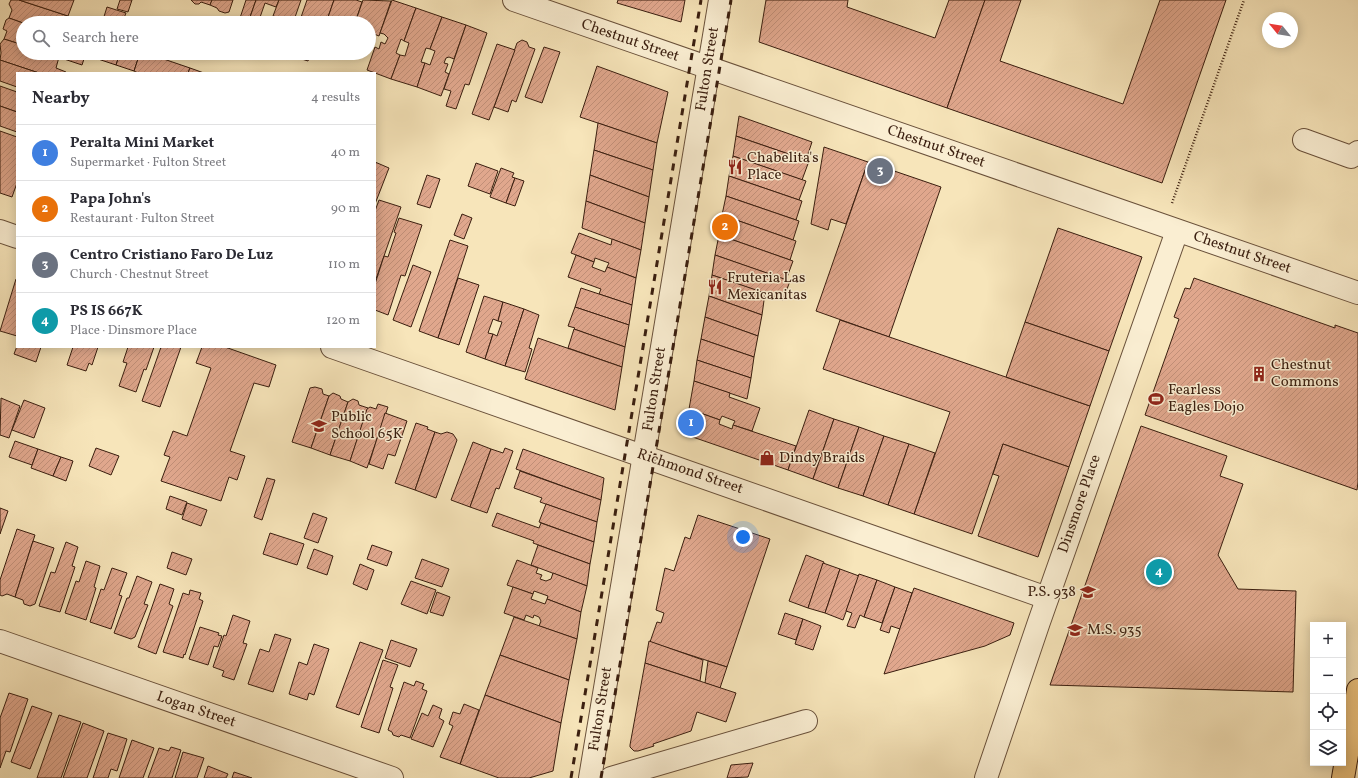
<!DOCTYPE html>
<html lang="en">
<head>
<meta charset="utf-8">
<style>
  body { margin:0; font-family:Vollkorn,serif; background:#f7f7f7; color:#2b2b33 }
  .controls { position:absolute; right:12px; bottom:12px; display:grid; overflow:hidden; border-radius:0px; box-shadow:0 2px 10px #0003 }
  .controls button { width:36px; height:36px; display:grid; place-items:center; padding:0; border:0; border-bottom:1px solid #e1e1e2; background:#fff; color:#2b2b33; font:20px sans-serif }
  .compass { position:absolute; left:1262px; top:12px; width:36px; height:36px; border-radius:50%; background:#fff; box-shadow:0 2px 10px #0003; rotate:300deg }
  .you { position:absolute; left:743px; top:537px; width:14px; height:14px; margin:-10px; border:3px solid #fff; border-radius:50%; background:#1a73e8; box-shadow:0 0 0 6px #1a73e833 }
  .badge { display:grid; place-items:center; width:26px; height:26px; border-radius:50%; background:#8f2418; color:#fff; font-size:13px; font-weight:700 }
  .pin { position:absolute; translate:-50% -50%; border:2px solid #fff; box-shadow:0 1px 4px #0006 }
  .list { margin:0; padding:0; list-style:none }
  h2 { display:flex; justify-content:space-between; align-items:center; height:52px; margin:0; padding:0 16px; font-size:17px }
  h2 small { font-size:13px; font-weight:400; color:#7c7c81 }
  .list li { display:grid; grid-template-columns:26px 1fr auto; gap:12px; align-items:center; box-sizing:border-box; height:56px; padding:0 16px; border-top:1px solid #e1e1e2 }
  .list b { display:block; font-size:15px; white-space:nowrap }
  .list p { margin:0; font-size:13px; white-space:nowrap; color:#7c7c81 }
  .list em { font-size:13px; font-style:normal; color:#7c7c81 }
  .icon { flex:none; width:22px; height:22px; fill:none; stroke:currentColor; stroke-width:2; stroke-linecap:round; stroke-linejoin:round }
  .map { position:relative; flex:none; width:1358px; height:778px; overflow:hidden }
  .search { position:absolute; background:#fff; box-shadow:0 2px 10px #0003; left:16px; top:16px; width:360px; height:44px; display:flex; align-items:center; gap:10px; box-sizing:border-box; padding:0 14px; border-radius:22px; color:#7c7c81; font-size:15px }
  .panel { position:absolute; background:#fff; box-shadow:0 2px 10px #0003; left:16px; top:72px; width:360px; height:276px; border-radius:0px }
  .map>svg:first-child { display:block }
  .building { fill:url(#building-hatch); stroke:#3a1e0f }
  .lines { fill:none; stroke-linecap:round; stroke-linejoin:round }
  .minor-casing { stroke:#69503a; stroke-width:24 }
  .major-casing { stroke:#3a1e0f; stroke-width:24 }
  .path { stroke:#3a1e0f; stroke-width:2.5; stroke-dasharray:1 2; stroke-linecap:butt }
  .minor { stroke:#faeed2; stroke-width:22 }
  .major { stroke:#ecc27d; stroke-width:22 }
  .rail { stroke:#3a1e0f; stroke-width:3; stroke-dasharray:7 7; stroke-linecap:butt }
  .labels { text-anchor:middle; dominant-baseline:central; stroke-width:3; stroke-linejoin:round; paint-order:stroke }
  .street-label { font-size:15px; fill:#3a1e0f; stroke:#faeed2 }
  .poi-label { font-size:15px; fill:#3a1e0f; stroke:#faeed2; text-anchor:start }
</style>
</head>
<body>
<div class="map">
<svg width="1358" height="778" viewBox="0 0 1358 778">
  <defs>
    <pattern id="building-hatch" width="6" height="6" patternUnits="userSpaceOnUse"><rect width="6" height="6" fill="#e0a78d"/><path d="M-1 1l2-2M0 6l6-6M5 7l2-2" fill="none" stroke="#c18f78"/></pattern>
  </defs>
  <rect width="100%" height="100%" fill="#f7e5ba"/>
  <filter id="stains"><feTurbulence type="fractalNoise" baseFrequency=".005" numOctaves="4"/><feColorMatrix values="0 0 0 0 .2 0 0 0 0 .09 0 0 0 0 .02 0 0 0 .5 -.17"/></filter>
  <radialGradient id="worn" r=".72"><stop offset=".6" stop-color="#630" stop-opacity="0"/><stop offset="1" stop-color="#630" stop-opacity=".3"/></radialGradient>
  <g class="building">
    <path d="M11 0H19L68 16 67 20 75 23H23L9 18 12 10 9 4Z"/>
    <path d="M19 0H74L68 16Z"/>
    <path d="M120 0H132L128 12 117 9Z"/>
    <path d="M191 0H212L210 5 201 2 199 4H195Z"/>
    <path d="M212 0H233L229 12 225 13 219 11 217 8 210 5Z"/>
    <path d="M246 0H256L249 20 240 18Z"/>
    <path d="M256 0H279L276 7 265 3 258 23H248Z"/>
    <path d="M279 0H301L293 23 290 22V23H276L278 17 273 16Z"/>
    <path d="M307 0H334L326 23H299Z"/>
    <path d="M334 0H356L362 2 355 23H326Z"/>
    <path d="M363 0 391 1 379 36 369 32V23H355Z"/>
    <path d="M392 0 416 8 404 41 401 39 396 53 400 55 391 79 367 70 375 47 379 49 381 42 385 44 388 38 384 34 380 33Z"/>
    <path d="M618 0H685L681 22 617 3Z"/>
    <path d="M766 0H848L847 7 935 38 949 0H985L947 108 759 42Z"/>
    <path d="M985 0H1021L1000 61 1123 104 1160 0H1226L1162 183 947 108Z"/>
    <path d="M107 7 126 13 122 23H102Z"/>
    <path d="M416 8 442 17 430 49 426 48 421 62 425 63 417 87 391 79 400 55 405 56 409 43 404 41Z"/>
    <path d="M442 17 466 25 454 59 449 57 446 58 444 63 448 64 445 72 449 74 441 96 417 87 425 63 430 65 435 51 430 49Z"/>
    <path d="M9 18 23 23V45L4 39 7 31 3 29 6 20Z"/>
    <path d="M466 25 487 33 469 85 465 84 456 109 446 106 451 91 444 89Z"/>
    <path d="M4 39 23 45V53H46L59 57 56 68 66 72 65 73H39L0 60 1 53 0 44Z"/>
    <path d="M522 40 527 42 529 47 535 49 516 102 512 100 508 112 494 107 517 43Z"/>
    <path d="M497 44 515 50 489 120 472 114Z"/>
    <path d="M544 47 560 52 542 103 525 97Z"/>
    <path d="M46 53H86L82 65Z"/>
    <path d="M90 53H120L116 65 89 56Z"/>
    <path d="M120 53H140L134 71 116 65Z"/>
    <path d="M140 53H146L190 68 188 73H138L134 71Z"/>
    <path d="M293 53H311L308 61 292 56Z"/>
    <path d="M0 60 39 73H17V87L0 81Z"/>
    <path d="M597 66 668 92 657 143 580 117Z"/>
    <path d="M190 68 204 73H188Z"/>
    <path d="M0 86 17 92V112L0 106Z"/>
    <path d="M0 106 17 112V132L0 126Z"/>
    <path d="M739 116 812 142 806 160 736 136Z"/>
    <path d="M598 123 657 143 653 170 594 150Z"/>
    <path d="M0 131 17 137V183L12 197 0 193Z"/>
    <path d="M736 136 809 161 802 180 733 156Z"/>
    <path d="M824 147 868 162 846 224 831 219 828 230 811 224Z"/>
    <path d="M594 150 653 170 649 197 590 175Z"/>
    <path d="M733 156 806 181 799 200 729 176Z"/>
    <path d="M375 162 389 168 375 204Z"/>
    <path d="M868 162 941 187 889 337 816 311Z"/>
    <path d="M476 163 498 171 490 194 468 186Z"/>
    <path d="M501 168 514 173 512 177 515 178 506 203 490 197Z"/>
    <path d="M427 175 440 179 430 208 417 204Z"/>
    <path d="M590 175 649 197 645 223 586 201Z"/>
    <path d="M729 176 802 201 796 220 726 196Z"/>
    <path d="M515 178 524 181 515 206 506 203Z"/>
    <path d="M726 196 799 221 793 240 722 215Z"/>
    <path d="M379 200 401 207 375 282V211Z"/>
    <path d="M586 201 645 223 641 250 582 228Z"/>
    <path d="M462 214 472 218 464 239 454 235Z"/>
    <path d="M722 215 796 241 790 260 719 235Z"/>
    <path d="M399 218 422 225 405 276 401 275 388 315 375 310V284L384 256 388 257 396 233 394 232Z"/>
    <path d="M1058 228 1142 257 1109 351 1025 322Z"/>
    <path d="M579 233 611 245 612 239 641 250 636 278 607 267 609 263 595 258 594 262 571 253Z"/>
    <path d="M719 235 793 261 786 280 715 255Z"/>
    <path d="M450 240 468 246 438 338 419 331Z"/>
    <path d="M576 255 594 262 592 267 605 272 607 267 636 278 632 305 599 294 601 289 568 277Z"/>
    <path d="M715 255 790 281 783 300 712 275Z"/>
    <path d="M413 265 431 272 411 327 393 320Z"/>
    <path d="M712 275 765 293 762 315 709 296Z"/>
    <path d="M458 278 479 285 459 345 438 338Z"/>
    <path d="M1194 278 1335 328V325L1358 333V482L1357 490 1145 415 1179 319 1174 317 1185 288 1190 289Z"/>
    <path d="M16 279 17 280V336L0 331Z"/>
    <path d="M581 288 632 305 629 325 575 307Z"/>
    <path d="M484 296 503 302 498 321 493 319 488 333 493 334 485 359 466 352Z"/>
    <path d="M709 296 762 315 758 336 705 317Z"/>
    <path d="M503 302 524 309 505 366 485 359 493 334 497 336 502 322 498 321Z"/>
    <path d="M575 307 629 325 625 347 574 329 575 328 568 326Z"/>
    <path d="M524 309 539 315 529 348 532 349 525 372 505 366Z"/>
    <path d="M705 317 758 336 754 357 701 339Z"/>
    <path d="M840 320 1090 406 1069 467 1003 444 972 534 914 514 950 412 823 369Z"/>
    <path d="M1025 322 1109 351 1090 406 1006 377Z"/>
    <path d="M574 329 625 347 622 367 568 348Z"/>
    <path d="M538 338 622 367 615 410 525 379Z"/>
    <path d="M701 339 754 357 751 378 697 360Z"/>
    <path d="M17 346 41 347 36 362 14 354Z"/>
    <path d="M73 347H98L92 365 89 363 86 371 67 365Z"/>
    <path d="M128 347H154L146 370 144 369 136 392 119 386 127 363 123 362Z"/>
    <path d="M161 347H181L160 407 142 401Z"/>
    <path d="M202 347H225L276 365 269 387 254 383 230 451 245 456 237 480 229 477 221 501 161 481 170 457 164 455 173 431 187 436 211 368 196 363Z"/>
    <path d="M697 360 751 378 747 399 694 381Z"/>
    <path d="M694 381 730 393 729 397 760 408 752 431 733 425 735 421 722 416 720 420 689 409Z"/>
    <path d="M315 387 322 389 323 394 329 396 311 448 292 442 310 388Z"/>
    <path d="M333 393 340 396 341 399 348 402 330 455 311 448 329 396Z"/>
    <path d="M1 398 20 406 9 438 0 435Z"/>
    <path d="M353 399 358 401 359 405 368 408 350 461 330 455 348 402Z"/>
    <path d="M24 400 45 408 34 438 12 430Z"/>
    <path d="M378 404 388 407 367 468 350 461 367 409 370 407 376 409Z"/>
    <path d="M689 409 720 420 719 424 732 429 733 425 796 446 788 470 684 434Z"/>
    <path d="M809 410 834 419 813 479 788 470Z"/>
    <path d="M385 413 407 421 395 456 388 454 383 469 369 464Z"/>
    <path d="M834 419 859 427 838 488 813 479Z"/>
    <path d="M416 423 428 427 427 429 435 432 415 490 395 483Z"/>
    <path d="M1141 426 1227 456 1220 476 1243 484 1218 555 1238 589 1296 591 1293 692 1050 685Z"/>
    <path d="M859 427 884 436 863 496 838 488Z"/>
    <path d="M435 432 441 434 447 432 453 434 457 440 436 498 415 490Z"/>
    <path d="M884 436 909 444 888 505 863 496Z"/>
    <path d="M15 441 38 449 32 465 9 457Z"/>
    <path d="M473 442 491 449 470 507 451 500Z"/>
    <path d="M909 444 935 453 914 514 888 505Z"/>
    <path d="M1003 444 1069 467 1038 557 978 536 999 476 993 474Z"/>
    <path d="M96 448 119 456 111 475 89 466Z"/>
    <path d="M505 448 513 451 499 489 496 488 487 513 470 507 491 449 503 453Z"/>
    <path d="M38 449 61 457 53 476 31 468Z"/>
    <path d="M523 449 604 478 601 500 516 469Z"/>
    <path d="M61 457 73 461 66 481 53 476Z"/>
    <path d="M520 471 601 500 597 522 540 502 542 498 514 488Z"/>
    <path d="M267 478 275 480 262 520 254 517Z"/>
    <path d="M170 496 187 502 182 515 166 509Z"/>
    <path d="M187 503 207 510 201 526 182 519Z"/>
    <path d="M546 504 597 522 594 542 539 522Z"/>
    <path d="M0 508 8 511 0 534Z"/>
    <path d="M313 513 327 518 318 543 304 538Z"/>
    <path d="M497 513 539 528 541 523 594 542 590 564 533 543 534 541 492 526Z"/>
    <path d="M698 515 770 539 727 667 650 642 657 622 661 623 664 613 656 610 665 568 674 571 685 537 690 539Z"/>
    <path d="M17 529 35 535 15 597 7 594 2 596 0 595V580Z"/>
    <path d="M270 533 304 544 297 565 263 554Z"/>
    <path d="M33 541 54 548 35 604 30 606 24 604 23 600 15 597Z"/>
    <path d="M66 542 78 547 72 566 75 567 60 612 39 606 51 572 55 573Z"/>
    <path d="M372 545 392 552 387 566 367 559Z"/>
    <path d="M538 545 590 564 587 586 531 565Z"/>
    <path d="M314 549 333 556 327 575 307 568Z"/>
    <path d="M172 552 192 559 186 575 167 568Z"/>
    <path d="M806 555 824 562 808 608 789 601Z"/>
    <path d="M422 559 449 569 442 587 415 578Z"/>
    <path d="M517 560 538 568 536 573 542 575 540 579 546 581 551 579 553 573 587 586 581 612 547 599 548 596 534 591 533 594 507 585Z"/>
    <path d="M86 561 100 566 94 587 96 588 86 620 65 613 76 581 79 582Z"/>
    <path d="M823 563 840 569 825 613 808 608Z"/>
    <path d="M360 564 374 570 367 590 353 584Z"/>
    <path d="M112 568 127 573 119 595 122 596 111 629 90 622 101 589 104 590Z"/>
    <path d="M840 569 859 576 843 620 825 613Z"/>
    <path d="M859 574 877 580 864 617 860 615 855 628 847 626 852 613 846 611Z"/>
    <path d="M137 576 152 582 144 604 148 605 135 637 131 639 114 633 127 598H129Z"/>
    <path d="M877 580 895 587 882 623 864 617Z"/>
    <path d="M411 581 436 590 427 614 401 604Z"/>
    <path d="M160 584 174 589 169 604 173 606 156 654 138 647Z"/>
    <path d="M513 587 533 594 531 599 545 604 547 599 581 612 577 639 539 626 541 621 539 617 534 615 533 618 526 615 524 620 504 613Z"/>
    <path d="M895 587 912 593 900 629 891 626 889 633 880 630Z"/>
    <path d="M914 588 1014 623 1010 635 985 646 884 674Z"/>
    <path d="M190 590 201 593 199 599 203 601 185 655 184 654 183 658 163 652 183 593 189 595Z"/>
    <path d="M437 592 450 597 443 616 430 612Z"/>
    <path d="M785 613 803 619 796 640 778 634Z"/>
    <path d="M233 615 250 621 243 643 247 644 234 680 222 676 224 671 213 667 224 635 226 636Z"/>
    <path d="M514 617 577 639 569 680 500 655Z"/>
    <path d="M803 619 821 626 813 650 795 644Z"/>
    <path d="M200 627 219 633 218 635 222 636 218 647 214 646 208 665 189 659Z"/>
    <path d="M275 634 291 639 273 692 248 684 260 649 269 652Z"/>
    <path d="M391 640 417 649 410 667 385 658Z"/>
    <path d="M649 641 703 660 700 681 645 663Z"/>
    <path d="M360 642 383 650 359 715 336 707Z"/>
    <path d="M314 644 329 649 314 695 309 693 307 700 289 694 299 662 307 665Z"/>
    <path d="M500 655 569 680 561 723 485 695Z"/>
    <path d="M383 660 398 665 390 687 393 688 379 733 361 727Z"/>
    <path d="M708 661 727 667 720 688 705 683Z"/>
    <path d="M645 663 736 693 726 722 697 712 691 731 653 744 654 746 638 751H634L630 747V745Z"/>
    <path d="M416 681 424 684 422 689 427 691 410 738 401 735 399 737 393 735 392 732 388 730 404 682 414 686Z"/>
    <path d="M9 693 28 699 10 752 6 751 0 768V718Z"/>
    <path d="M485 695 561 723 553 771 529 778H499L460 764Z"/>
    <path d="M464 704 479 710 460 764 440 757 453 726 449 724 453 712 460 714Z"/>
    <path d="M433 705 442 709 439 718 444 721 433 747 411 739 422 713 428 716Z"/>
    <path d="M32 706 52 713 30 769 11 762Z"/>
    <path d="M59 715 81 722 61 778H37Z"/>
    <path d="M83 723 104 731 87 778H63Z"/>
    <path d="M108 733 127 739 117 771 111 769 108 778H93Z"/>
    <path d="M132 740 154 748 143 778H119Z"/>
    <path d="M171 747 181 750 172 778H148L159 748 169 751Z"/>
    <path d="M183 752 204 758 197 778H175Z"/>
    <path d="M753 763 748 777 727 778 731 765Z"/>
    <path d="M208 766 228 774 226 778H204Z"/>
    <path d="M234 772 252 778H232Z"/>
  </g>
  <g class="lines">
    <g class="minor-casing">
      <g id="minor">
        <path d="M514 0 1358 293"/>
        <path d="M1304 140 1351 157 1358 152"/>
        <path d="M0 231 17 237"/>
        <path d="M332 347 1047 598"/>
        <path d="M0 641 392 778"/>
        <path d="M590 778 720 0"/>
        <path d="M611 778 806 721"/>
        <path d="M986 778 1039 622 1177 231"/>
      </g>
    </g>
    <g class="major-casing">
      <path id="major" d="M1343 778 1358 690"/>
    </g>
    <path class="path" d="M1172 203 1244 0"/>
    <use href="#minor" class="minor"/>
    <use href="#major" class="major"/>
    <g class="rail">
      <path d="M571 778 701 0"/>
      <path d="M601 778 731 0"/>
    </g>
  </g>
  <defs>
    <g id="restaurant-bare" transform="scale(1.2)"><path d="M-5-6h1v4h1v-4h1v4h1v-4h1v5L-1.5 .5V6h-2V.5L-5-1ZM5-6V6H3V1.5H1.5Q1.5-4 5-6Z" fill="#8f2418" stroke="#faeed2" stroke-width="2.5" paint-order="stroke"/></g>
    <g id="building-bare" transform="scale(1.2)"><path d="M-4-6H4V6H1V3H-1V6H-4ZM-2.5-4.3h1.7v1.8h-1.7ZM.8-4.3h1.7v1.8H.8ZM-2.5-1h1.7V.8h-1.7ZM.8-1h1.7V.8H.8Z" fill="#8f2418" stroke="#faeed2" stroke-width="2.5" paint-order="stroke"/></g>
    <g id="stadium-bare" transform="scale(1.2)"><path d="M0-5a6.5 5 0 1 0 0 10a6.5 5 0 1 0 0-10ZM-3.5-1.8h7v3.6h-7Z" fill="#8f2418" stroke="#faeed2" stroke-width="2.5" paint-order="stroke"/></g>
    <g id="school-bare" transform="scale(1.2)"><path d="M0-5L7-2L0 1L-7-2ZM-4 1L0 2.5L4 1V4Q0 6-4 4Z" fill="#8f2418" stroke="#faeed2" stroke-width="2.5" paint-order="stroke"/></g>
    <g id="shop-bare" transform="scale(1.2)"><path d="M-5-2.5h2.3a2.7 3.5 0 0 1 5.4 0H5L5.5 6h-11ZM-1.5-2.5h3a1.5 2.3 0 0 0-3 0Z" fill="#8f2418" stroke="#faeed2" stroke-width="2.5" paint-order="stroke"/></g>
  </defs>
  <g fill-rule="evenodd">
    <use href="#restaurant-bare" x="735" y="167"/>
    <use href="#restaurant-bare" x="715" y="287"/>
    <use href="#building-bare" x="1259" y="374"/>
    <use href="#stadium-bare" x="1156" y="399"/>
    <use href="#school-bare" x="319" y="426"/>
    <use href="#shop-bare" x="767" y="458"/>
    <use href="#school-bare" x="1088" y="592"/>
    <use href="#school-bare" x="1075" y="630"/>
  </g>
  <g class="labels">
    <g class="street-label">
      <text transform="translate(630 41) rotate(19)">Chestnut Street</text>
      <text transform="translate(708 69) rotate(-81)">Fulton Street</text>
      <text transform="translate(936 147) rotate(19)">Chestnut Street</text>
      <text transform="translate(1242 253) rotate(19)">Chestnut Street</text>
      <text transform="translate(655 389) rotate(-81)">Fulton Street</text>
      <text transform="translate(690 472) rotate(19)">Richmond Street</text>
      <text transform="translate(1080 504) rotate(-71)">Dinsmore Place</text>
      <text transform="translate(601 709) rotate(-81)">Fulton Street</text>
      <text transform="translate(196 710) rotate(19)">Logan Street</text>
    </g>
    <g class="poi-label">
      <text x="747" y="158">Chabelita's<tspan x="747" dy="17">Place</tspan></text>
      <text x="727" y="278">Fruteria Las<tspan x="727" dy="17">Mexicanitas</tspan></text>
      <text x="1271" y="365">Chestnut<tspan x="1271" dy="17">Commons</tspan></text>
      <text x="1168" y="390">Fearless<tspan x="1168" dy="17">Eagles Dojo</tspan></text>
      <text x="331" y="417">Public<tspan x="331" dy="17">School 65K</tspan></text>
      <text x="779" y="458">Dindy Braids</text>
      <text x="1076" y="592" text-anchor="end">P.S. 938</text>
      <text x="1087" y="630">M.S. 935</text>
    </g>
  </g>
  <rect width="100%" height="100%" filter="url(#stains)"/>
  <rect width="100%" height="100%" fill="url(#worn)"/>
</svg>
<div class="controls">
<button>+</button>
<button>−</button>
<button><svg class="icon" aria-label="locate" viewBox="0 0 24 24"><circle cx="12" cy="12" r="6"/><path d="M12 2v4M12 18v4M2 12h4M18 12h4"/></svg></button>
<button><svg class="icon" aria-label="layers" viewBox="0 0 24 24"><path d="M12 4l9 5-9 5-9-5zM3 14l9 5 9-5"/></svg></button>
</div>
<svg class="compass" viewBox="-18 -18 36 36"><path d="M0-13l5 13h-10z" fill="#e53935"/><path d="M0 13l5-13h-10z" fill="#7c7c81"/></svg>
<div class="you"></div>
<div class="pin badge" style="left:691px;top:423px;background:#3f7fe0">1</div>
<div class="pin badge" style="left:725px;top:227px;background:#e8710a">2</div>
<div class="pin badge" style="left:880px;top:171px;background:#6b7280">3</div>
<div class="pin badge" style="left:1159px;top:572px;background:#0f9aa8">4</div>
<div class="search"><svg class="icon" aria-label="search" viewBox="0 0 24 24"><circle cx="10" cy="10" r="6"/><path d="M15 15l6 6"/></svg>Search here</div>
<section class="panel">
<h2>Nearby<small>4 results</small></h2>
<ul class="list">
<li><span class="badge" style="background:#3f7fe0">1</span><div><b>Peralta Mini Market</b><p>Supermarket · Fulton Street</p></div><em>40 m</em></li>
<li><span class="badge" style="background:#e8710a">2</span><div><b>Papa John's</b><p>Restaurant · Fulton Street</p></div><em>90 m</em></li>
<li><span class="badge" style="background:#6b7280">3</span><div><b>Centro Cristiano Faro De Luz</b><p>Church · Chestnut Street</p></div><em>110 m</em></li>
<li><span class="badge" style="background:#0f9aa8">4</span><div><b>PS IS 667K</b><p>Place · Dinsmore Place</p></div><em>120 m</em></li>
</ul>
</section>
</div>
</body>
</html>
